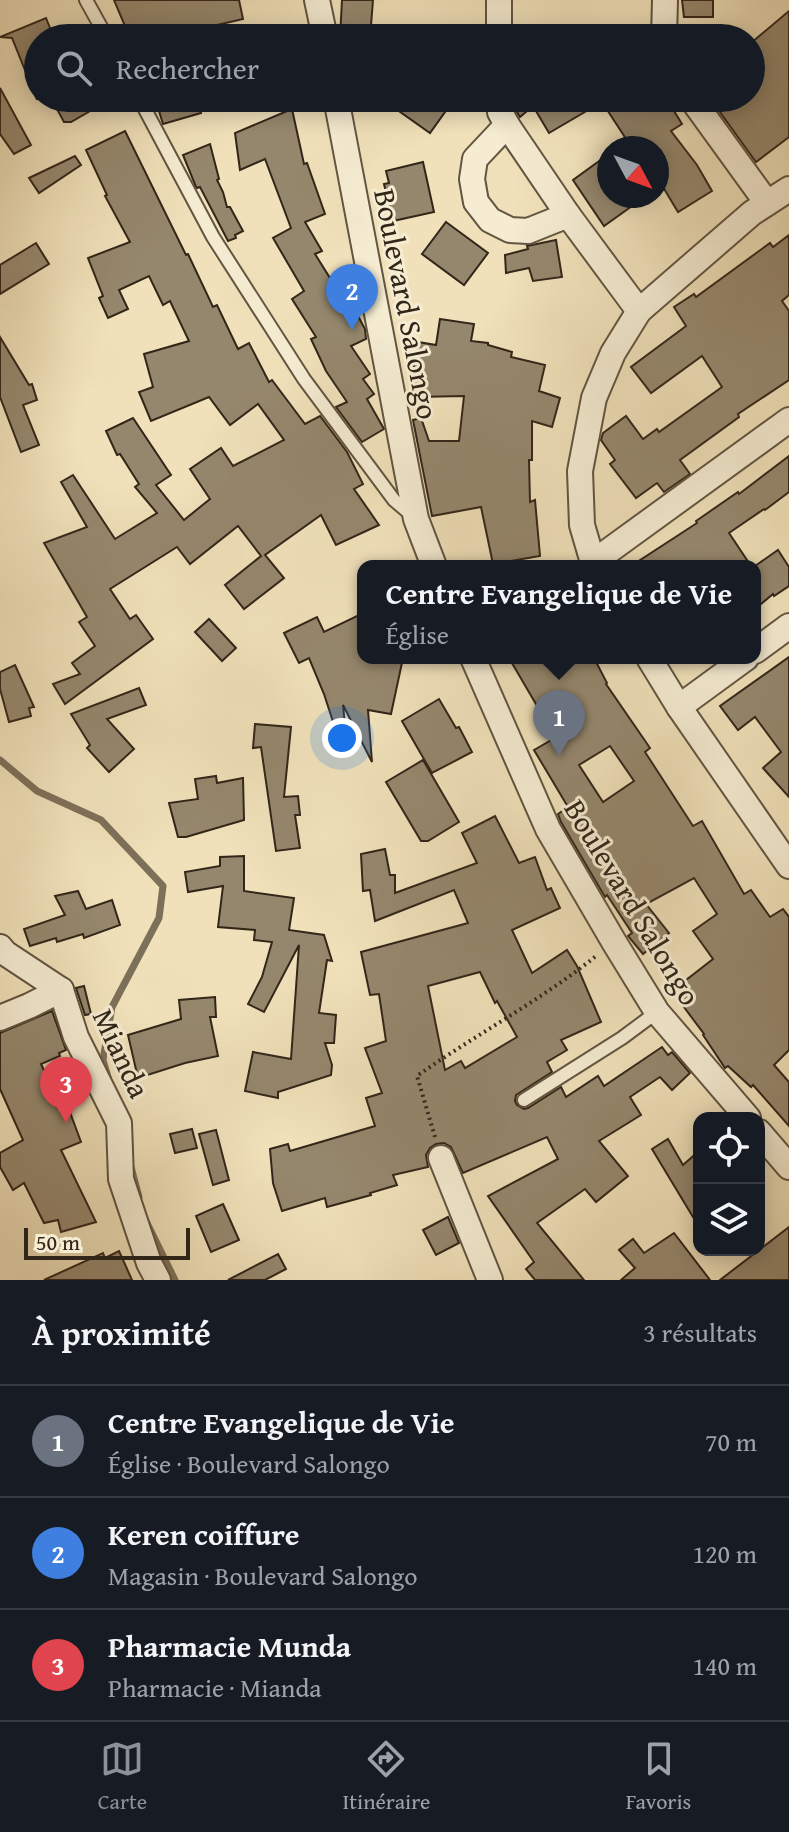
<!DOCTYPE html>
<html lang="fr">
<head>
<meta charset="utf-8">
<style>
  body { margin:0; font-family:"Gentium Book Plus",serif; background:#20242c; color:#f1f3f6 }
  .controls { position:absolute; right:24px; bottom:24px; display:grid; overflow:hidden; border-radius:16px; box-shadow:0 4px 20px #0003 }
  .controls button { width:72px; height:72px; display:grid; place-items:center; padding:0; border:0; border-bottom:2px solid #363941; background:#171b24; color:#f1f3f6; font:40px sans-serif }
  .compass { position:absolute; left:597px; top:136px; width:72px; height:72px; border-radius:50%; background:#171b24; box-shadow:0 4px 20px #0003; rotate:131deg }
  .scale { position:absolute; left:24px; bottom:20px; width:166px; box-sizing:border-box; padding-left:8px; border:4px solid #322619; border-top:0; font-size:22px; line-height:28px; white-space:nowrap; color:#322619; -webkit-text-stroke:6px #f5ecd2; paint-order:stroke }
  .you { position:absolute; left:342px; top:738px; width:28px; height:28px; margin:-20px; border:6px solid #fff; border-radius:50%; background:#1a73e8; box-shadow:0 0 0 12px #1a73e833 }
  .badge { display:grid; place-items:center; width:52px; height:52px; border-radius:50%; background:#8c9099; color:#fff; font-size:26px; font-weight:700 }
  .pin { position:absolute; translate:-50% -66px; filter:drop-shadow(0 2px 4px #0008) }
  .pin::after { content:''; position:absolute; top:42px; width:28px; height:24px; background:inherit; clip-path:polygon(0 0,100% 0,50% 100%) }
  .popup { position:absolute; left:357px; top:560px; width:404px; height:104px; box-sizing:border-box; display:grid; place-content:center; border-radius:16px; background:#171b24; filter:drop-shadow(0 2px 6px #0005); font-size:26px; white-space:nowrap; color:#9ea1a6 }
  .popup b { font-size:30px; color:#f1f3f6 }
  .popup::after { content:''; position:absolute; left:50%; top:100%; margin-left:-16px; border:16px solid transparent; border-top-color:#171b24 }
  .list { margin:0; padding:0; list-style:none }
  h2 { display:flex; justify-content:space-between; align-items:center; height:104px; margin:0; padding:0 32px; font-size:34px }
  h2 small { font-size:26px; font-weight:400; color:#9ea1a6 }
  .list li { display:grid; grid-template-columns:52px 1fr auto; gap:24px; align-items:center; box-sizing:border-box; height:112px; padding:0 32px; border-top:2px solid #363941 }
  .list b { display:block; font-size:30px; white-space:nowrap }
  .list p { margin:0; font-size:26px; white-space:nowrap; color:#9ea1a6 }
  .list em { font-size:26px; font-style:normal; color:#9ea1a6 }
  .icon { flex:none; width:44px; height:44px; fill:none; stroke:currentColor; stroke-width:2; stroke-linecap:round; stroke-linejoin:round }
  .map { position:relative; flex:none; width:789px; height:1280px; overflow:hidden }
  .search { position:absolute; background:#171b24; box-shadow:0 4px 20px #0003; left:24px; right:24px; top:24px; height:88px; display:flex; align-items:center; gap:20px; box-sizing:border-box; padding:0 28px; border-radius:44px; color:#9ea1a6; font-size:30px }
  .sheet { height:440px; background:#171b24 }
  nav { display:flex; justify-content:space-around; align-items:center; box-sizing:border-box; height:112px; border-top:2px solid #363941; background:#171b24; font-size:22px; color:#9ea1a6 }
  nav a { display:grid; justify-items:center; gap:4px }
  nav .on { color:#8c9099 }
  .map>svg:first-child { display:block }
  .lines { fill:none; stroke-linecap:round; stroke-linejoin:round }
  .stream { stroke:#7d7059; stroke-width:7 }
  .building { fill:#95876d; stroke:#322619; stroke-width:2; fill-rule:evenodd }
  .lane-casing { stroke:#625541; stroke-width:16 }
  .street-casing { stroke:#625541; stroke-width:28 }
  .path { stroke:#322619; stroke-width:4; stroke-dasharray:2 4; stroke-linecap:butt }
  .lane { stroke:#f5ecd2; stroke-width:12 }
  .street { stroke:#f5ecd2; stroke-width:24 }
  .labels { text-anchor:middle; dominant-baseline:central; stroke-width:6; stroke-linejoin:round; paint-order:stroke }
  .street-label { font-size:30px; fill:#322619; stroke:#f5ecd2 }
</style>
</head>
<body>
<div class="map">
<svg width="789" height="1280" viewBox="0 0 789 1280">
  <rect width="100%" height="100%" fill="#f0e1ba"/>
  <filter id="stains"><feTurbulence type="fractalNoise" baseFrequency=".0025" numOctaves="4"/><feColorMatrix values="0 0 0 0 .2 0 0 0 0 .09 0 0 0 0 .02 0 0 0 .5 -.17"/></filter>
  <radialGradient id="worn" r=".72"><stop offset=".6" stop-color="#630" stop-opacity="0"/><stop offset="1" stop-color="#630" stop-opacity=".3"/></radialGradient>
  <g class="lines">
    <g class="stream">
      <path d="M0 760 37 791 101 820 163 886 159 918 112 1007 103 1060 108 1077"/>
      <path d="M131 1167 139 1197"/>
      <path d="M146 1221 175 1280"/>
    </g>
  </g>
  <g class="building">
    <path d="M114 0H239L243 19 187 32 186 27 160 38H130Z"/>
    <path d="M342 0H373L370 38H340Z"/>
    <path d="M682 0H713V17H684Z"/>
    <path d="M789 11V137L756 162 717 108 731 98H751V43Z"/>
    <path d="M46 18 54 38H38L37 100 12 38 0 37Z"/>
    <path d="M0 88 31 145 14 154 0 134Z"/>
    <path d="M51 98H85L92 110 71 122H64Z"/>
    <path d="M155 98H197L201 113 163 124Z"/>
    <path d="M403 98H455L430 133 396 109Z"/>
    <path d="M513 98H666L682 124 671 131 697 165 712 191 678 212 657 177V148H632L602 102 549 133 533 106 520 117 514 107Z"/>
    <path d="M292 109 304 164 307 163 325 214 305 222 322 251 315 254 355 318 358 316 365 329 366 339 351 346 370 374 363 379 374 394 367 399 384 429 362 442 336 407 347 402 326 371 311 339 316 337 292 299 304 291 273 238 291 228 265 159 240 170 235 133Z"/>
    <path d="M125 131 186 255 188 254 213 307 217 305 238 349 249 343 269 382 272 380 305 424 320 416 347 452 363 484 354 489 379 525 336 545 321 515 265 555 284 578 244 609 225 585 261 556 238 526 190 564 177 547 110 589 130 619 136 615 153 639 65 704 53 684 80 674 72 663 95 646 79 622 87 617 44 543 87 527 61 482 73 475 115 539 157 513 135 487 139 484 120 454 117 455 106 431 133 418 171 475 156 485 184 520 210 499 190 469 221 448 233 466 284 440 258 404 230 425 209 397 151 421 139 392 153 387 144 354 189 341 170 301 163 305 149 276 119 290 128 309 108 318 99 298 103 296 88 258 130 242 105 196 107 195 86 150Z"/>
    <path d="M210 144 219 179 217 180 223 192 227 207H230L243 231 235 235 236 238 228 241 200 187 197 188 196 187 183 155Z"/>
    <path d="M609 154V196H646L604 226 573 180Z"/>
    <path d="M75 156 81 165 39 193 29 178Z"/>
    <path d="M423 162 434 212 393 221 384 184 389 183 386 171Z"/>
    <path d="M446 222 488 253 464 285 422 254Z"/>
    <path d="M789 235V295L782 301 789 311V380L738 414 739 417 680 460 690 474 664 492 657 483 636 498 610 464 615 460 601 440 603 433 626 416 643 439 657 429 659 432 722 387 702 356 651 393 631 367 686 326 674 307 694 294 696 297 770 243 773 247Z"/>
    <path d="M556 240 562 277 533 281 529 268 506 273 505 255 528 249 527 246Z"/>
    <path d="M36 243 49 264 0 294V265Z"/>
    <path d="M440 319 474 324 471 341 488 343V345L512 352 511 357 545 365 539 391 560 398 552 427 532 421V460H529L530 502 535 500 540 556 493 564 481 507 432 516 413 420 421 418 429 441H459L464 396 416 397V371H413L418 342 436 345Z"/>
    <path d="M0 337 29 385 32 384 37 400 23 405 39 445 21 452 0 397Z"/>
    <path d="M789 456V492L765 510 764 509 729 533 751 566H631L697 523 696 521 738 492 739 494Z"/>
    <path d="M778 550 789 567V586L774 596 773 594 755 609V566Z"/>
    <path d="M359 615 363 625V658H403L391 714 368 710 372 762 343 705 346 735 338 737 324 694 309 658 299 663 284 633 317 617 324 632Z"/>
    <path d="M209 619 236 648 222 661 195 632Z"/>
    <path d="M789 657V797L763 768 781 752 755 717 738 730 720 706Z"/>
    <path d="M509 658H594L607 683 606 684 650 748 645 752 693 826 702 821 744 894 751 890 770 917 783 909 789 917V1050L774 1065 789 1082V1126L753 1085 751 1087 728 1066 725 1068 703 1035 704 1034 672 991 713 959 693 931 717 914 694 878 646 904 669 933 643 954 628 936 632 933 607 895 605 897 561 822 558 814 568 807 534 750 553 739 537 713 540 711ZM610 746 634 781 603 802 579 765Z"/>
    <path d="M15 665 34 707 29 708 31 716 9 722 0 689V672Z"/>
    <path d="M139 688 146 705 107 719 134 749 109 772 87 748 90 745 71 714Z"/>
    <path d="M439 699 456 728 459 727 472 752 432 773 402 721Z"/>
    <path d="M255 724 291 727 284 797 298 796 300 815H295L300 848 276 851 261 747 253 748Z"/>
    <path d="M423 760 459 822 428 841H421L386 782Z"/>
    <path d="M216 776 217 783 243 778 244 820 186 837H178L169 803 198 799 195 779Z"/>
    <path d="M495 816 519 863 535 857 547 890 551 888 560 908 512 930 532 973 567 950 577 966 601 1022 561 1040 567 1050 547 1062 552 1072 516 1095 515 1101 517 1105 524 1109 528 1108 561 1087 566 1097 598 1076 604 1086 662 1047 668 1055 672 1052 690 1073 672 1090 660 1077 630 1097 641 1115 599 1141 628 1176 596 1202 585 1189 537 1223 584 1280H535L526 1269 534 1262 488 1196 558 1159 547 1137 463 1173 451 1147 444 1143 436 1144 430 1148 426 1155 428 1167 393 1175 397 1185 370 1193 371 1195 327 1207 325 1198 282 1211 273 1183 270 1149 288 1144 290 1151 375 1126 366 1098 382 1093 365 1048 386 1041 379 994 370 995 361 952 468 923 454 890 375 921 370 890 363 891 361 854 385 849 390 875H395V893L477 863 462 833ZM480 972 495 1003 497 1001 517 1037 465 1068 461 1061 445 1070 428 986Z"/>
    <path d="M244 856V891L294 898 289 930 324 935 332 961 327 960 319 1013 336 1015 334 1043H325L332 1065 331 1075 278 1092V1098L245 1091 253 1052 291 1059 299 945 264 1012 248 1004 262 977 272 942 254 940 255 930 218 927 223 886 188 892 185 872 220 866V857Z"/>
    <path d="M78 891 86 909 112 900 120 925 84 938 83 934 57 942 56 938 30 946 24 929 65 915 55 896Z"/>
    <path d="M84 986 91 1014 85 1015 76 988Z"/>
    <path d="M215 997 216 1017H210L218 1056 185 1063 138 1078 128 1035 181 1019 179 1000Z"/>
    <path d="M52 1011 66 1050 59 1053 60 1056 41 1064 59 1102 65 1099 81 1142 61 1150 96 1222 61 1232 58 1220 44 1223 24 1183 13 1190 0 1167V1153L23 1140 0 1089V1033Z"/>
    <path d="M192 1129 197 1148 175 1153 170 1134Z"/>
    <path d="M216 1130 229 1180 213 1185 199 1134Z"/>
    <path d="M668 1139 683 1165 699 1151V1227L652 1149Z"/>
    <path d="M223 1204 239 1240 211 1252 196 1216Z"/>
    <path d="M448 1217 459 1243 436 1255 423 1230Z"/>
    <path d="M789 1227V1280H720Z"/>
    <path d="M674 1233 710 1280H621L635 1268 619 1250 633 1239 644 1253Z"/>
    <path d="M119 1251 132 1280H44L103 1253 105 1258Z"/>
    <path d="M278 1254 286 1269 265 1280H228Z"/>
  </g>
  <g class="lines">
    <g class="lane-casing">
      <g id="lane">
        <path d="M86 0 107 38"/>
        <path d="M139 98 213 237 304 379 394 500 414 517"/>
        <path d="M524 1100 622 1038 657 1012"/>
      </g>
    </g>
    <g class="street-casing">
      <g id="street">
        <path d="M317 0 325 38"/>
        <path d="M499 38V0"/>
        <path d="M664 38 665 0"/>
        <path d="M336 98 416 519 434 566"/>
        <path d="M498 98 500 112 507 125 568 215 639 311"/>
        <path d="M691 98 767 203"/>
        <path d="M507 125 475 159 472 179 476 202 490 220 510 230 528 231 568 215"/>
        <path d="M592 563 789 420"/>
        <path d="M594 566 582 525 580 471 594 398 613 353 639 311 752 213 789 189"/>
        <path d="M755 651 789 626"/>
        <path d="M473 658 548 829 614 942 657 1012 748 1118"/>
        <path d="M649 658 679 707 789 866"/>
        <path d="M679 707 746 658"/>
        <path d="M0 947 5 953 61 990"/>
        <path d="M61 990 76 1037 119 1123 121 1179 149 1263 158 1280"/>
        <path d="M0 1018 29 1006 61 990"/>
        <path d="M759 1132 789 1167"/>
        <path d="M441 1158 490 1280"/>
      </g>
    </g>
    <path class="path" d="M435 1137 417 1076C475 1035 540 1001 596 956"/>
    <use href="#lane" class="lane"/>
    <use href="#street" class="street"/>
  </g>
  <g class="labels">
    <g class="street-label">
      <text transform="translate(407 304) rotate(79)">Boulevard Salongo</text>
      <text transform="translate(633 902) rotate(59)">Boulevard Salongo</text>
      <text transform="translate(122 1053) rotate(65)">Mianda</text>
    </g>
  </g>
  <rect width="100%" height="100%" filter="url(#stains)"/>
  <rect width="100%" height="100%" fill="url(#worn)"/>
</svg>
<div class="controls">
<button><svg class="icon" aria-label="locate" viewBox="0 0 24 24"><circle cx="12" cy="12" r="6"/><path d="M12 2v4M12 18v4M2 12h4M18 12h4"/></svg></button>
<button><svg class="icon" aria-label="layers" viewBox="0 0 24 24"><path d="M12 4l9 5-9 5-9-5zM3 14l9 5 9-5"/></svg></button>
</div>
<svg class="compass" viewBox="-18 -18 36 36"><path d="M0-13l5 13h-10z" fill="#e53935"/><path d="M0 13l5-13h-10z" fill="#9ea1a6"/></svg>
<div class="scale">50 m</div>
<div class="you"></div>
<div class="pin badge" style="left:559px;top:756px;background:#6b7280">1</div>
<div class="popup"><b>Centre Evangelique de Vie</b>Église</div>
<div class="pin badge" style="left:352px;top:330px;background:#3f7fe0">2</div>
<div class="pin badge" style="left:66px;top:1123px;background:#e0444e">3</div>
<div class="search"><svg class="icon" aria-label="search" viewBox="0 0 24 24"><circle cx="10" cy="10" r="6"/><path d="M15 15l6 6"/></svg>Rechercher</div>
</div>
<section class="sheet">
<h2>À proximité<small>3 résultats</small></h2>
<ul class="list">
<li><span class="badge" style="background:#6b7280">1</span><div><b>Centre Evangelique de Vie</b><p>Église · Boulevard Salongo</p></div><em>70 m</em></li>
<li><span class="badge" style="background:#3f7fe0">2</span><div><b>Keren coiffure</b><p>Magasin · Boulevard Salongo</p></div><em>120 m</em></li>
<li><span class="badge" style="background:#e0444e">3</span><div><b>Pharmacie Munda</b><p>Pharmacie · Mianda</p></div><em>140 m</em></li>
</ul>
</section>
<nav>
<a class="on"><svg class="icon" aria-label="map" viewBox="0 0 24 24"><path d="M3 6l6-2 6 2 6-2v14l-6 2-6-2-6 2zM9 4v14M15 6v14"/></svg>Carte</a>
<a><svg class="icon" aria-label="directions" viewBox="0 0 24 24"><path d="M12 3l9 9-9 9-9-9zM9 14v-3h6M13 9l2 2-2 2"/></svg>Itinéraire</a>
<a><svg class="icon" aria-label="saved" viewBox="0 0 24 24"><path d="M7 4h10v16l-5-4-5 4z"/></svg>Favoris</a>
</nav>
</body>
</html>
